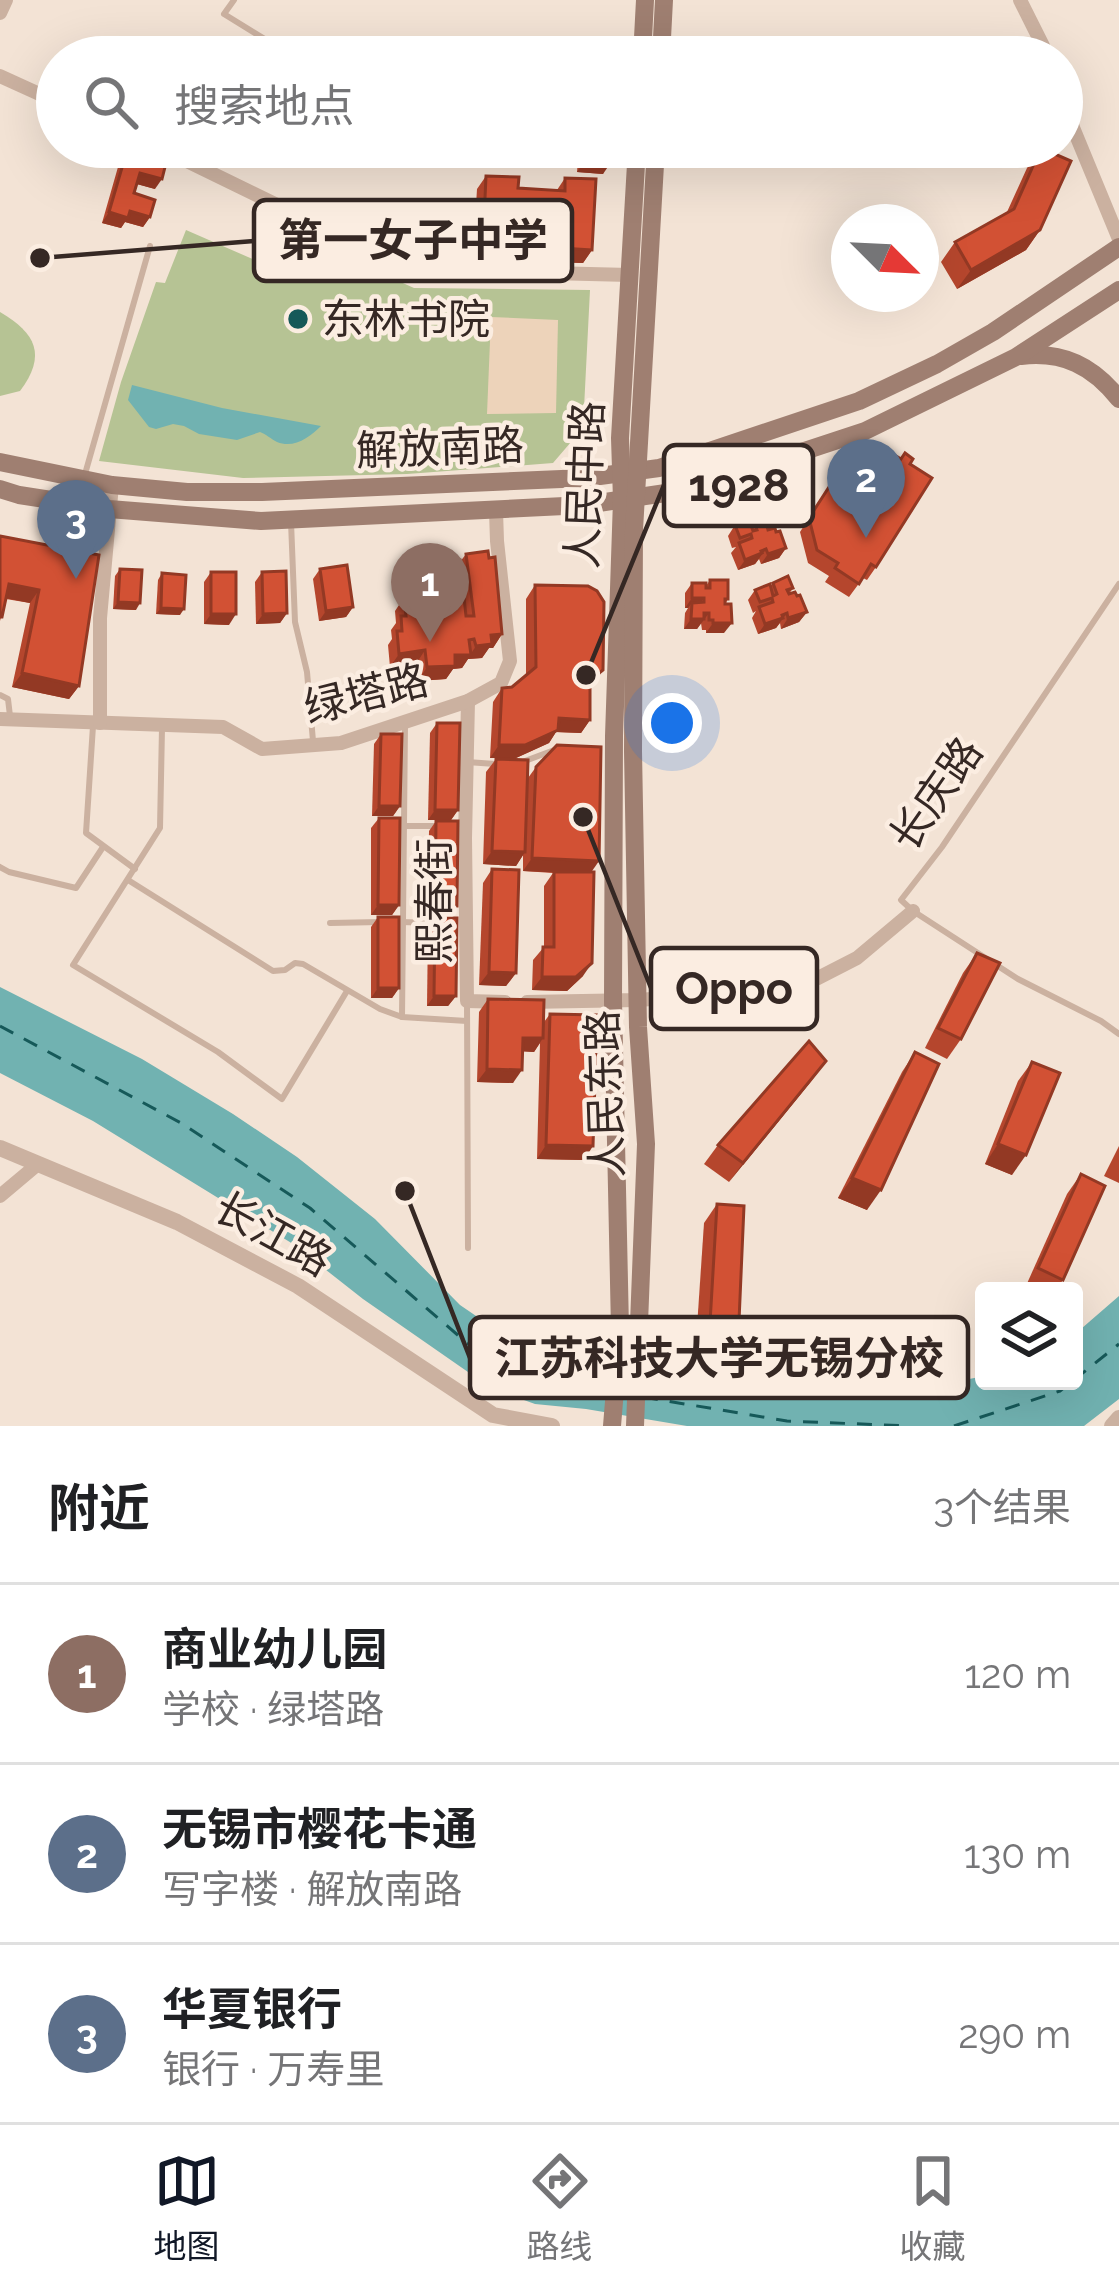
<!DOCTYPE html>
<html lang="zh">
<head>
<meta charset="utf-8">
<style>
  body { margin:0; font-family:Raleway,"Noto Sans SC",sans-serif; background:#f6f6f6; color:#202124 }
  .controls { position:absolute; right:36px; bottom:36px; display:grid; overflow:hidden; border-radius:12px; box-shadow:0 12px 48px #0002 }
  .controls button { width:108px; height:108px; display:grid; place-items:center; padding:0; border:0; border-bottom:3px solid #e0e0e0; background:#fff; color:#202124; font:60px sans-serif }
  .compass { position:absolute; left:831px; top:204px; width:108px; height:108px; border-radius:50%; background:#fff; box-shadow:0 12px 48px #0002; rotate:114deg }
  .you { position:absolute; left:672px; top:723px; width:42px; height:42px; margin:-30px; border:9px solid #fff; border-radius:50%; background:#1a73e8; box-shadow:0 0 0 18px #1a73e833 }
  .badge { display:grid; place-items:center; width:78px; height:78px; border-radius:50%; background:#111827; color:#fff; font-size:39px; font-weight:700 }
  .pin { position:absolute; translate:-50% -99px; filter:drop-shadow(0 3px 6px #0008) }
  .pin::after { content:''; position:absolute; top:63px; width:42px; height:36px; background:inherit; clip-path:polygon(0 0,100% 0,50% 100%) }
  .list { margin:0; padding:0; list-style:none }
  h2 { display:flex; justify-content:space-between; align-items:center; height:156px; margin:0; padding:0 48px; font-size:51px }
  h2 small { font-size:39px; font-weight:400; color:#757577 }
  .list li { display:grid; grid-template-columns:78px 1fr auto; gap:36px; align-items:center; box-sizing:border-box; height:180px; padding:0 48px; border-top:3px solid #e0e0e0 }
  .list b { display:block; font-size:45px; white-space:nowrap }
  .list p { margin:0; font-size:39px; white-space:nowrap; color:#757577 }
  .list em { font-size:39px; font-style:normal; color:#757577 }
  .icon { flex:none; width:66px; height:66px; fill:none; stroke:currentColor; stroke-width:2; stroke-linecap:round; stroke-linejoin:round }
  .map { position:relative; flex:none; width:1119px; height:1426px; overflow:hidden }
  .search { position:absolute; background:#fff; box-shadow:0 12px 48px #0002; left:36px; right:36px; top:36px; height:132px; display:flex; align-items:center; gap:30px; box-sizing:border-box; padding:0 42px; border-radius:66px; color:#757577; font-size:45px }
  .sheet { height:696px; background:#fff }
  nav { display:flex; justify-content:space-around; align-items:center; box-sizing:border-box; height:168px; border-top:3px solid #e0e0e0; background:#fff; font-size:33px; color:#757577 }
  nav a { display:grid; justify-items:center; gap:6px }
  nav .on { color:#111827 }
  .map>svg:first-child { display:block }
  .green { fill:#b6c394 }
  .plaza { fill:#edd3ba }
  .water { fill:#71b2b1 }
  .lines { fill:none; stroke-linecap:round; stroke-linejoin:round }
  .ferry { stroke:#165959; stroke-width:3; stroke-dasharray:15 12; stroke-linecap:butt }
  .service { stroke:#cbb1a0; stroke-width:6 }
  .minor { stroke:#cbb1a0; stroke-width:14 }
  .tertiary { stroke:#cbb1a0; stroke-width:16 }
  .secondary { stroke:#9f7f71; stroke-width:18 }
  .wall { fill:#b5462d }
  .shaded-wall { fill:#933924 }
  .building { fill:#d25134; stroke:#933924; stroke-width:3 }
  .poi-dot { fill:#165959; stroke:#fbede1; stroke-width:4.5 }
  .labels { text-anchor:middle; dominant-baseline:central; stroke-width:9; stroke-linejoin:round; paint-order:stroke }
  .poi-label { font-size:42px; fill:#352824; stroke:#fbede1; text-anchor:start }
  .street-label { font-size:42px; fill:#352824; stroke:#fbede1 }
  .leader { fill:none; stroke:#352824; stroke-width:4.5 }
  .callout-dot { fill:#352824; stroke:#fbede1; stroke-width:4.5 }
  .callout { fill:#fbede1; stroke:#352824; stroke-width:4.5 }
  .callout-label { font-size:45px; text-anchor:middle; font-weight:bold; fill:#352824 }
</style>
</head>
<body>
<div class="map">
<svg width="1119" height="1426" viewBox="0 0 1119 1426">
  <rect width="100%" height="100%" fill="#f3e3d5"/>
  <g class="green">
    <path d="M186 230 264 264 289 232 414 288 590 290 583 428 553 463 407 474 243 478 99 461 121 382 156 282 165 283Z"/>
    <path d="M0 312C36 333 47 355 20 391L0 396Z"/>
  </g>
  <path class="plaza" d="M491 317 558 320 556 413 487 414Z"/>
  <g class="water">
    <path d="M132 385 222 408 321 426C310 437 294 449 277 442 271 439 266 434 260 432L237 440 199 434 184 426 173 424 156 429 149 427 128 400Z"/>
    <path d="M0 987 142 1059 233 1114 297 1157 375 1219 460 1305 501 1333 542 1355 571 1363 805 1396 891 1395 984 1376V1381H1074V1335L1119 1296V1399L1084 1426H687L586 1409 535 1404 491 1388 363 1299 293 1244 93 1121 0 1073Z"/>
  </g>
  <g class="lines">
    <g class="ferry">
      <path d="M0 1026 181 1123 310 1208 467 1343 552 1382 610 1391"/>
      <path d="M1074 1380 1119 1344"/>
      <path d="M643 1397 787 1421 909 1426"/>
      <path d="M954 1426 1060 1391 1072 1381"/>
    </g>
    <g class="service">
      <path d="M234 0 224 14 281 49 438 57"/>
      <path d="M85 474 150 246"/>
      <path d="M291 522 295 622 307 672 313 741"/>
      <path d="M1119 584 942 847 901 900 913 911 1018 979 1101 1021 1119 1034"/>
      <path d="M0 695 8 699 10 716"/>
      <path d="M93 726 86 833 135 869"/>
      <path d="M162 728 160 828 73 965 218 1052 282 1099 347 991"/>
      <path d="M525 761 557 749"/>
      <path d="M467 762 495 764"/>
      <path d="M404 826H438"/>
      <path d="M0 867 9 872 76 888 103 847"/>
      <path d="M128 880 273 971 285 970 295 963 303 964 380 1009 402 1017 467 1021"/>
      <path d="M399 922 440 923"/>
      <path d="M330 923 380 922"/>
      <path d="M467 1001 468 1248"/>
      <path d="M402 1017 405 725"/>
    </g>
    <g class="minor">
      <path d="M1020 0 1043 46 1045 57"/>
      <path d="M0 13 6 0"/>
      <path d="M0 76 57 102"/>
      <path d="M1062 101 1119 239"/>
      <path d="M158 147 394 262 433 270 630 275"/>
      <path d="M468 701 465 838 467 1001 505 1002"/>
      <path d="M0 719 223 727 262 749 341 743 468 701 501 683 510 661 497 541 496 511"/>
      <path d="M100 723V618L112 485"/>
      <path d="M527 1002 638 1000 733 993 818 978 857 958 913 911"/>
      <path d="M0 1196 38 1164"/>
    </g>
    <g class="tertiary">
      <path d="M0 1148 177 1222 298 1286 493 1415 552 1426"/>
      <path d="M1112 1426 1119 1418"/>
    </g>
    <g class="secondary">
      <path d="M642 57 645 0"/>
      <path d="M661 57 664 0"/>
      <path d="M1021 356C1063 351 1093 366 1119 399"/>
      <path d="M0 462 112 485 187 492H262L585 478 659 468 859 401 937 364 993 332 1119 247"/>
      <path d="M0 489 19 495 109 509 261 521 585 505 686 490 865 431 1016 357 1119 290"/>
      <path d="M612 1426 620 1329 613 1001 614 736 622 500 620 438 637 147"/>
      <path d="M635 1426 646 1144 638 1027 633 751 634 530 656 147"/>
    </g>
  </g>
  <g class="wall">
    <path d="M126 147H142L155 189 137 184 134 193 150 217 143 227 125 222 121 228 102 223 122 153Z"/>
    <path d="M579 147H613L603 174 577 172Z"/>
    <path d="M1041 148 1040 230 1026 250 957 289 941 262 955 242 1007 212 1027 168Z"/>
    <path d="M486 176 518 188 557 190 565 178 592 250 583 263 552 262 553 246 513 244 504 256 473 255 477 189Z"/>
    <path d="M869 458 910 464 876 567 867 580 863 578 849 597 825 582 829 576 808 563 800 532 840 469 856 460Z"/>
    <path d="M753 519 772 524 768 530 786 548 779 558 761 564 759 559 755 564 738 570 731 553 736 547 732 548 728 536 735 525 750 523Z"/>
    <path d="M0 536 99 555 79 686 69 699 12 687 30 603 6 599 0 621Z"/>
    <path d="M466 554 502 634 493 648H489L482 658 468 659 462 668 453 669 446 679 418 681 416 664 390 667 388 645 392 639 391 630 396 623 395 611 399 605 396 577 406 564 460 562Z"/>
    <path d="M120 569 136 610 113 609 115 576Z"/>
    <path d="M320 569 353 607 346 617 319 621 313 579Z"/>
    <path d="M211 572 229 625 204 624V582Z"/>
    <path d="M262 572 287 613 280 623 256 624 255 582Z"/>
    <path d="M162 573 180 615 156 614 158 580Z"/>
    <path d="M710 580 728 599 725 604 724 633H706V630H702L701 623 697 629H684L685 613 688 608H685V593L692 583 706 586Z"/>
    <path d="M773 583 793 588 789 594 807 612 799 622 781 629 780 623 776 628 758 634 752 618 756 611 753 613 748 600 755 590 770 587Z"/>
    <path d="M535 585 594 684 590 686V720L581 733 556 732 549 743 516 758H490L493 702 502 688 512 687 526 675V599Z"/>
    <path d="M437 723 458 810 451 820H428L430 733Z"/>
    <path d="M381 734 400 806 393 816H372L374 744Z"/>
    <path d="M496 759 528 778 536 767 591 872 583 976 567 991 532 990 533 960 544 947V886L553 873 523 871V855L516 866 483 864 486 772Z"/>
    <path d="M379 818 399 905 392 915H371V828Z"/>
    <path d="M436 821 450 916H428L429 831Z"/>
    <path d="M492 869 516 973 506 986 479 985 483 883Z"/>
    <path d="M378 917 399 988 392 998H371V927Z"/>
    <path d="M435 918 456 996 448 1006H427L428 928Z"/>
    <path d="M977 953 961 1039 947 1059 925 1048 963 973Z"/>
    <path d="M488 999 544 1022 550 1014 584 1160 537 1159 540 1043 534 1052 523 1051 513 1083 477 1082 479 1012Z"/>
    <path d="M915 1052 867 1210 838 1198 902 1072Z"/>
    <path d="M1032 1062 1012 1175 985 1164 1018 1081Z"/>
    <path d="M812 1080 729 1182 704 1164 718 1145Z"/>
    <path d="M1119 1146V1183L1104 1176Z"/>
    <path d="M1081 1174 1063 1280 1055 1291H1032L1025 1288 1067 1194Z"/>
    <path d="M717 1204 739 1321 725 1341 696 1342 704 1223Z"/>
  </g>
  <g class="shaded-wall">
    <path d="M586 159 612 161 603 174 577 172Z"/>
    <path d="M140 173 162 179 155 189 133 183Z"/>
    <path d="M130 211 150 217 143 227 125 222 121 228 102 223 109 212Z"/>
    <path d="M514 230 562 233 553 246 513 244 504 256 473 255 483 242Z"/>
    <path d="M1040 230 1026 250 957 289 971 270Z"/>
    <path d="M561 248 592 250 583 263 552 262Z"/>
    <path d="M786 548 779 558 761 564 768 554Z"/>
    <path d="M766 549 755 564 738 570 745 560Z"/>
    <path d="M9 584 39 590 30 603 0 597Z"/>
    <path d="M692 598H704L697 608 692 603 688 608H685Z"/>
    <path d="M118 602 140 603 136 610 113 609Z"/>
    <path d="M353 607 346 617 319 621 326 611Z"/>
    <path d="M161 608 184 609 180 615 156 614Z"/>
    <path d="M807 612 799 622 781 629 788 618Z"/>
    <path d="M287 613 280 623 256 624 263 614Z"/>
    <path d="M704 613H709L697 629H684L691 619Z"/>
    <path d="M787 613 776 628 758 634 765 624Z"/>
    <path d="M211 614H236L229 625 204 624Z"/>
    <path d="M713 623H732L724 633H706Z"/>
    <path d="M502 634 493 648H489L482 658 468 659 462 668 453 669 446 679 418 681 427 667 455 655H470L476 646 491 635Z"/>
    <path d="M425 650 416 664 390 667 399 654Z"/>
    <path d="M603 670 594 684 588 687 590 673Z"/>
    <path d="M22 673 79 686 69 699 12 687Z"/>
    <path d="M559 718 590 720 581 733 556 732 549 743 516 758H490L499 745Z"/>
    <path d="M379 806H400L393 816H372Z"/>
    <path d="M435 810H458L451 820H428Z"/>
    <path d="M492 851 525 852 516 866 483 864Z"/>
    <path d="M532 858 599 861 590 874 523 871Z"/>
    <path d="M378 905H399L392 915H371Z"/>
    <path d="M435 906H457L450 916H428Z"/>
    <path d="M592 963 583 976 567 991 532 990 542 977Z"/>
    <path d="M489 972 516 973 506 986 479 985Z"/>
    <path d="M378 988H399L392 998H371Z"/>
    <path d="M434 996H456L448 1006H427Z"/>
    <path d="M523 1038H543L534 1052 513 1051Z"/>
    <path d="M826 1061 812 1080 729 1182 743 1163Z"/>
    <path d="M487 1069 522 1070 513 1083 477 1082Z"/>
    <path d="M998 1144 1026 1155 1012 1175 985 1164Z"/>
    <path d="M546 1145 593 1146 584 1160 537 1159Z"/>
    <path d="M852 1178 881 1190 867 1210 838 1198Z"/>
    <path d="M739 1321 725 1341 696 1342 710 1323Z"/>
  </g>
  <g class="building">
    <path d="M128 147 146 148 144 156 166 163 162 179 140 173 134 193 155 200 150 217 130 211 128 218 109 212Z"/>
    <path d="M587 147H613L612 161 586 159Z"/>
    <path d="M1041 148 1071 161 1040 230 971 270 955 242 1014 209Z"/>
    <path d="M486 176 519 177 518 188 565 191V178L596 179 592 250 561 248 562 233 514 230 513 243 483 242Z"/>
    <path d="M878 445 901 459 905 453 913 459 910 464 932 478 876 567 871 564 859 584 835 568 838 563 817 550 809 518 849 456 856 460 861 454 870 458Z"/>
    <path d="M768 511 772 524 767 526 768 530 775 528 776 532 780 531 786 548 768 554 766 549 761 551 762 553 745 560 739 543 752 538 751 534 740 538 735 525 749 520 753 531 757 530 753 519Z"/>
    <path d="M0 536 99 555 79 686 22 673 39 590 9 584 2 617H0Z"/>
    <path d="M488 551 489 558 495 557 502 634 491 635 492 644 476 646 474 639 469 640 471 655H455V666L427 667 425 650 399 654 397 631H402L401 616H406L404 597H409L406 564 460 560 466 616H474L466 554Z"/>
    <path d="M347 565 353 607 326 611 320 569Z"/>
    <path d="M120 569 142 570 140 603 118 602Z"/>
    <path d="M286 571 287 613 263 614 262 572Z"/>
    <rect x="211" y="572" width="25" height="42"/>
    <path d="M162 573 186 575 184 609 161 608Z"/>
    <path d="M788 576 793 588 787 590 789 594 795 592 797 596 800 595 807 612 788 618 787 613 782 615 783 618 765 624 759 607 773 602 772 598 760 602 755 590 770 584 773 596 777 594 773 583Z"/>
    <path d="M710 580H728V599H725V604H731L732 623H713V620H709V613H704V619H691L692 603 704 602V598H692V583H706V588H710Z"/>
    <path d="M535 585 588 586 597 591 604 602 603 670 598 674 590 673V720L559 718 558 730 525 745H499L502 688 512 687 536 667Z"/>
    <path d="M437 723H460L458 810H435Z"/>
    <path d="M381 734H402L400 806H379Z"/>
    <path d="M557 745 601 747 599 861 532 858 536 767Z"/>
    <path d="M496 759 528 760 525 852 492 851Z"/>
    <path d="M379 818H400L399 905H378Z"/>
    <path d="M436 821H458L457 906H435Z"/>
    <path d="M492 869 519 870 516 973 489 972Z"/>
    <path d="M554 872H594L592 963 576 977H542L543 947H554Z"/>
    <rect x="378" y="917" width="21" height="71"/>
    <path d="M435 918H457L456 996H434Z"/>
    <path d="M977 953 1000 963 961 1039 938 1028Z"/>
    <path d="M488 999 544 1000 543 1038H523L522 1070 487 1069Z"/>
    <path d="M550 1014 597 1015 593 1146 546 1145Z"/>
    <path d="M809 1041 826 1061 743 1163 718 1145Z"/>
    <path d="M915 1052 939 1064 881 1190 852 1178Z"/>
    <path d="M1032 1062 1060 1073 1026 1155 998 1144Z"/>
    <path d="M1081 1174 1105 1186 1063 1280 1038 1268Z"/>
    <path d="M717 1204 744 1206 739 1321 710 1323Z"/>
  </g>
  <circle class="poi-dot" cx="298" cy="319" r="12"/>
  <g class="labels">
    <g class="poi-label">
      <text x="322" y="319">东林书院</text>
    </g>
    <g class="street-label">
      <text transform="translate(440 448) rotate(-2)">解放南路</text>
      <text transform="translate(585 485) rotate(-88)">人民中路</text>
      <text transform="translate(366 694) rotate(-14)">绿塔路</text>
      <text transform="translate(936 794) rotate(-55)">长庆路</text>
      <text transform="translate(434 901) rotate(-90)">熙春街</text>
      <text transform="translate(605 1094) rotate(-92)">人民东路</text>
      <text transform="translate(273 1234) rotate(29)">长江路</text>
    </g>
  </g>
  <path class="leader" d="M40 258L254 241M586 675L664 485M583 817L651 988M405 1191L470 1358"/>
  <g class="callout-dot">
    <circle cx="40" cy="258" r="12"/>
    <circle cx="586" cy="675" r="12"/>
    <circle cx="583" cy="817" r="12"/>
    <circle cx="405" cy="1191" r="12"/>
  </g>
  <g class="callout">
    <rect x="254" y="200" width="318" height="81" rx="12"/>
    <rect x="664" y="445" width="149" height="81" rx="12"/>
    <rect x="651" y="948" width="166" height="81" rx="12"/>
    <rect x="470" y="1317" width="498" height="81" rx="12"/>
  </g>
  <g class="callout-label">
    <text x="413" y="256">第一女子中学</text>
    <text x="739" y="501">1928</text>
    <text x="734" y="1004">Oppo</text>
    <text x="719" y="1374">江苏科技大学无锡分校</text>
  </g>
</svg>
<div class="controls">
<button><svg class="icon" aria-label="layers" viewBox="0 0 24 24"><path d="M12 4l9 5-9 5-9-5zM3 14l9 5 9-5"/></svg></button>
</div>
<svg class="compass" viewBox="-18 -18 36 36"><path d="M0-13l5 13h-10z" fill="#e53935"/><path d="M0 13l5-13h-10z" fill="#757577"/></svg>
<div class="you"></div>
<div class="pin badge" style="left:430px;top:642px;background:#8d6e63">1</div>
<div class="pin badge" style="left:866px;top:538px;background:#5c6f8a">2</div>
<div class="pin badge" style="left:76px;top:579px;background:#5c6f8a">3</div>
<div class="search"><svg class="icon" aria-label="search" viewBox="0 0 24 24"><circle cx="10" cy="10" r="6"/><path d="M15 15l6 6"/></svg>搜索地点</div>
</div>
<section class="sheet">
<h2>附近<small>3个结果</small></h2>
<ul class="list">
<li><span class="badge" style="background:#8d6e63">1</span><div><b>商业幼儿园</b><p>学校 · 绿塔路</p></div><em>120 m</em></li>
<li><span class="badge" style="background:#5c6f8a">2</span><div><b>无锡市樱花卡通</b><p>写字楼 · 解放南路</p></div><em>130 m</em></li>
<li><span class="badge" style="background:#5c6f8a">3</span><div><b>华夏银行</b><p>银行 · 万寿里</p></div><em>290 m</em></li>
</ul>
</section>
<nav>
<a class="on"><svg class="icon" aria-label="map" viewBox="0 0 24 24"><path d="M3 6l6-2 6 2 6-2v14l-6 2-6-2-6 2zM9 4v14M15 6v14"/></svg>地图</a>
<a><svg class="icon" aria-label="directions" viewBox="0 0 24 24"><path d="M12 3l9 9-9 9-9-9zM9 14v-3h6M13 9l2 2-2 2"/></svg>路线</a>
<a><svg class="icon" aria-label="saved" viewBox="0 0 24 24"><path d="M7 4h10v16l-5-4-5 4z"/></svg>收藏</a>
</nav>
</body>
</html>
